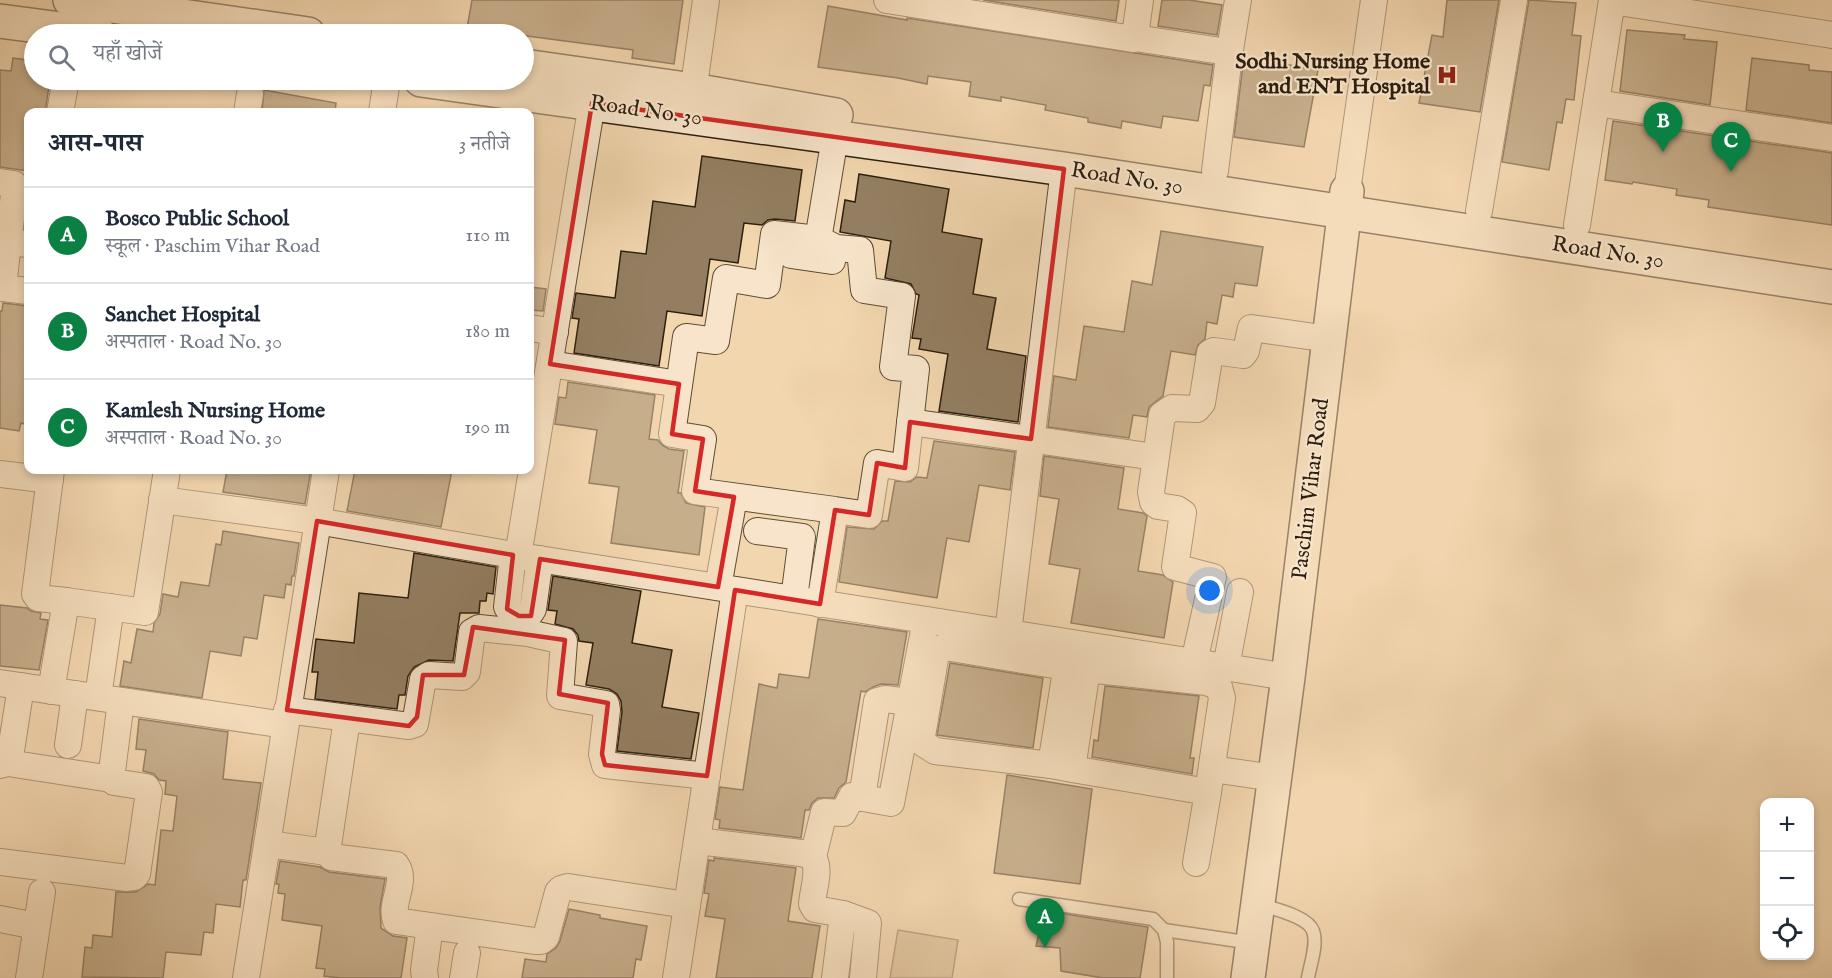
<!DOCTYPE html>
<html lang="hi">
<head>
<meta charset="utf-8">
<style>
  body { margin:0; font-family:"IM FELL English","Noto Serif Devanagari",serif; background:#f2f2f3; color:#1f2937 }
  .controls { position:absolute; right:18px; bottom:18px; display:grid; overflow:hidden; border-radius:12px; box-shadow:0 3px 9px #0003 }
  .controls button { width:54px; height:54px; display:grid; place-items:center; padding:0; border:0; border-bottom:2px solid #e0e1e3; background:#fff; color:#1f2937; font:30px sans-serif }
  .you { position:absolute; left:1210px; top:591px; width:21px; height:21px; margin:-15px; border:4px solid #fff; border-radius:50%; background:#1a73e8; box-shadow:0 0 0 9px #1a73e833 }
  .badge { display:grid; place-items:center; width:39px; height:39px; border-radius:50%; background:#0b8043; color:#fff; font-size:20px; font-weight:700 }
  .pin { position:absolute; translate:-50% -50px; filter:drop-shadow(0 2px 3px #0008) }
  .pin::after { content:''; position:absolute; top:32px; width:21px; height:18px; background:inherit; clip-path:polygon(0 0,100% 0,50% 100%) }
  .list { margin:0; padding:0; list-style:none }
  h2 { display:flex; justify-content:space-between; align-items:center; height:78px; margin:0; padding:0 24px; font-size:26px }
  h2 small { font-size:20px; font-weight:400; color:#747a83 }
  .list li { display:grid; grid-template-columns:39px 1fr auto; gap:18px; align-items:center; box-sizing:border-box; height:96px; padding:0 24px; border-top:2px solid #e0e1e3 }
  .list b { display:block; font-size:22px; white-space:nowrap }
  .list p { margin:0; font-size:20px; white-space:nowrap; color:#747a83 }
  .list em { font-size:20px; font-style:normal; color:#747a83 }
  .icon { flex:none; width:33px; height:33px; fill:none; stroke:currentColor; stroke-width:2; stroke-linecap:round; stroke-linejoin:round }
  .map { position:relative; flex:none; width:1832px; height:978px; overflow:hidden }
  .search { position:absolute; background:#fff; box-shadow:0 3px 9px #0003; left:24px; top:24px; width:510px; height:66px; display:flex; align-items:center; gap:15px; box-sizing:border-box; padding:0 21px; border-radius:33px; color:#747a83; font-size:22px }
  .panel { position:absolute; background:#fff; box-shadow:0 3px 9px #0003; left:24px; top:108px; width:510px; height:366px; border-radius:12px }
  .map>svg:first-child { display:block }
  .green { fill:#d0b793; stroke:#7e6a50; stroke-width:1.5 }
  .building { fill:#937e61; stroke:#2c1e0e; stroke-width:1.5 }
  .lines { fill:none; stroke-linecap:round; stroke-linejoin:round }
  .lane-casing { stroke:#5e4c36; stroke-width:15 }
  .street-casing { stroke:#5e4c36; stroke-width:28 }
  .secondary-casing { stroke:#2c1e0e; stroke-width:36 }
  .lane { stroke:#f7e4ca; stroke-width:12 }
  .street { stroke:#f7e4ca; stroke-width:26 }
  .secondary { stroke:#f7e4ca; stroke-width:33 }
  .marked { fill:none; stroke:#d62828; stroke-width:4.5; stroke-linejoin:round }
  .labels { text-anchor:middle; dominant-baseline:central; stroke-width:4.5; stroke-linejoin:round; paint-order:stroke }
  .poi-label { font-size:22px; font-weight:bold; fill:#2c1e0e; stroke:#f7e4ca; text-anchor:end }
  .street-label { font-size:22px; fill:#2c1e0e; stroke:#f7e4ca }
</style>
</head>
<body>
<div class="map">
<svg width="1832" height="978" viewBox="0 0 1832 978">
  <rect width="100%" height="100%" fill="#f2d6ae"/>
  <filter id="stains"><feTurbulence type="fractalNoise" baseFrequency=".00333" numOctaves="4"/><feColorMatrix values="0 0 0 0 .2 0 0 0 0 .09 0 0 0 0 .02 0 0 0 .5 -.17"/></filter>
  <radialGradient id="worn" r=".72"><stop offset=".6" stop-color="#630" stop-opacity="0"/><stop offset="1" stop-color="#630" stop-opacity=".3"/></radialGradient>
  <path class="green" d="M898 930 958 940 952 978H890Z"/>
  <g class="building">
    <path d="M472 0H683L674 64 632 58 633 50 467 28Z"/>
    <path d="M983 0H1119L1116 21Z"/>
    <path d="M1162 0H1189L1222 5 1217 35 1158 26Z"/>
    <path d="M1447 0H1499L1480 112 1419 103 1432 35 1443 37Z"/>
    <path d="M1529 0 1576 3 1572 35 1581 36 1574 100 1566 99 1562 123 1557 122 1549 170 1502 162Z"/>
    <path d="M828 6 907 20V18L1213 65 1210 86 1204 85 1198 121 1163 116 1161 128 1122 121 1121 128 1088 122V118L1045 110 1046 105 1001 97V101L969 96 971 82 928 76 927 84 898 78 818 67Z"/>
    <path d="M1627 30 1685 35 1684 39 1717 42 1710 105 1620 91Z"/>
    <path d="M1244 57 1318 70 1304 147 1234 137Z"/>
    <path d="M13 58 34 61V80H50L45 112H28V171L0 167V70L11 71Z"/>
    <path d="M1752 58 1809 65V70L1832 72V123L1746 110Z"/>
    <path d="M264 90 336 103 335 112H262Z"/>
    <path d="M1613 121 1832 153V225L1708 207 1709 200 1676 195 1677 189 1633 182 1632 184 1605 180Z"/>
    <path d="M702 156 802 170 795 221 775 219 768 220 762 225 744 223 738 263 710 259 702 316 667 311 659 366 574 353 579 319 572 318 576 293 615 298 621 251 646 254 653 201 695 207Z"/>
    <path d="M859 174 949 189 942 232 982 239 973 294 996 298 987 349 1026 356 1018 422 939 411 948 354 919 349 921 339 912 338 919 295 916 294 911 284 885 278 891 241 840 232 845 200 855 202Z"/>
    <path d="M1161 231 1263 247 1257 286 1235 283 1233 297 1222 295 1217 324 1207 322 1205 339 1198 345 1195 355 1171 351 1163 396 1149 407 1147 417 1133 415 1129 438 1048 427 1054 376 1076 380 1084 326 1124 332 1132 281 1152 285Z"/>
    <path d="M530 287 546 289 543 311 530 310Z"/>
    <path d="M3 303 28 306V425L21 423 19 431 0 428V311H2Z"/>
    <path d="M568 382 655 395 649 439 658 440 662 445 669 449 684 451 678 493H681L686 503 705 507 699 555 611 543 619 487 589 483 597 430 555 424 559 397 566 398Z"/>
    <path d="M934 441 1015 452 1010 490 979 485 969 542 947 538 937 598 839 582 847 527 874 529 882 521H888L895 481 910 482 917 477 927 478Z"/>
    <path d="M1044 456 1124 468 1118 509 1143 513 1147 516 1138 571 1163 575 1173 582 1164 638 1071 623 1080 569 1049 564 1059 499 1040 496Z"/>
    <path d="M227 470H311L305 504 223 492Z"/>
    <path d="M355 470H452L441 527 347 511Z"/>
    <path d="M223 531 299 543 294 576H292L291 585 286 584 284 598 264 595 257 639 244 637 241 656 210 651 202 698 120 686 124 661 131 663 137 629 153 632 154 623 160 614 163 594 178 597 181 582 209 586 216 544 221 545Z"/>
    <path d="M414 553 496 567 493 594 487 593 486 601H480L479 613H460L453 661 429 660 414 667 408 676 405 695H399L397 709 315 699 318 672H312L316 639 354 643 359 593 408 598Z"/>
    <path d="M553 576 641 591 632 643 672 650 662 707 699 713 691 759 617 751 622 712 621 701 617 694 609 689 586 685 593 643 579 641 578 635 573 629 555 624 557 611 548 610Z"/>
    <path d="M0 605 27 608 31 611 41 613 40 619 48 620 39 670 0 666Z"/>
    <path d="M818 619 907 632 898 685 881 684 873 687 865 692 861 691 846 782 839 788 834 798H818L812 803 809 810H805L801 838 719 828 720 820 715 819 720 787 743 790 759 684 777 688 779 674 809 678Z"/>
    <path d="M950 663 1043 678 1033 748 937 735Z"/>
    <path d="M1105 686 1199 696 1190 758H1194L1192 774 1092 757 1094 740 1098 741Z"/>
    <path d="M139 719 228 732 223 779 261 783 246 880H243L240 907 216 904 213 933 204 932 201 955 166 952 163 978 82 977 85 947 92 948 93 935 112 937 116 892H136L148 884 155 885 161 830 173 831 177 796 165 794 166 781 159 780 154 774 143 771 146 750 136 749Z"/>
    <path d="M1007 775 1092 789 1080 884 994 873Z"/>
    <path d="M714 858 796 868 788 921 820 926 812 978H716L725 919 705 916 709 894 704 893 709 860 714 861Z"/>
    <path d="M280 861 320 867 329 872 385 879 380 907 381 928 393 936 407 938 401 978H340L324 976 325 969 316 968 322 926 282 920 285 894 278 893 279 884H276Z"/>
    <path d="M569 909 600 915V918L647 926 641 960 636 959 633 978H522L525 959 546 962 547 954 556 948 560 941Z"/>
    <path d="M1059 913 1148 927 1140 978H1103L1061 971 1060 948 1036 946 1042 920 1059 917Z"/>
  </g>
  <g class="lines">
    <g class="lane-casing">
      <g id="lane">
        <path d="M1019 899 1153 919 1164 930 1167 942V978"/>
        <path d="M1259 904C1273 909 1308 916 1313 931 1318 944 1310 965 1308 978"/>
        <path d="M1164 930 1252 943"/>
      </g>
    </g>
    <g class="street-casing">
      <g id="street">
        <path d="M887 0 1133 39 1135 36 1140 0"/>
        <path d="M1612 1 1832 35"/>
        <path d="M1135 38 1221 51 1229 56 1215 171"/>
        <path d="M1229 56 1238 0"/>
        <path d="M1596 103 1832 138"/>
        <path d="M691 107 706 0"/>
        <path d="M60 112 66 80"/>
        <path d="M247 112 250 94"/>
        <path d="M382 112 387 80"/>
        <path d="M0 182 14 184 15 187 8 242 28 244"/>
        <path d="M1347 191 1374 0"/>
        <path d="M1479 211 1514 0"/>
        <path d="M1577 225 1612 0"/>
        <path d="M8 242 3 288 28 291"/>
        <path d="M791 255 832 261"/>
        <path d="M815 258 835 137"/>
        <path d="M530 328 555 332"/>
        <path d="M550 364 679 384"/>
        <path d="M910 422 1155 457"/>
        <path d="M51 470 35 594 38 598 66 601"/>
        <path d="M0 474 50 480"/>
        <path d="M162 500 317 521 513 555 1288 677"/>
        <path d="M757 531 802 537 794 599"/>
        <path d="M513 555 507 607C512 616 520 618 529 615L533 609 540 559"/>
        <path d="M518 556 592 103"/>
        <path d="M718 587 734 497"/>
        <path d="M820 604 835 510 695 491 703 439 672 434 686 337 716 341 726 278 767 285 774 234 818 239 836 248 860 250 864 290 902 296 893 367 916 369 905 468 877 463 869 515 835 510"/>
        <path d="M1008 633 1064 169"/>
        <path d="M1194 662 1213 577 1175 567 1183 513 1177 509 1158 506 1153 502 1151 492 1162 415 1172 408 1197 409 1202 403 1210 353 1214 351 1243 355 1246 351 1251 328 1329 339"/>
        <path d="M1226 667 1240 592"/>
        <path d="M1087 669 1207 682 1219 687 1222 698 1208 792 1072 769 1087 669V664"/>
        <path d="M0 683 285 725"/>
        <path d="M51 691 66 601 145 612 167 470"/>
        <path d="M98 697 111 607"/>
        <path d="M287 710 409 726 415 724 423 679 429 675 462 677 467 672 472 632 479 628 528 633 564 641 560 696 606 704 607 710 602 754 605 765 707 776"/>
        <path d="M347 719 327 852 331 857 396 865C408 881 389 904 396 921L535 941H541L546 937 558 892 561 889 568 887 687 905"/>
        <path d="M68 745 75 694"/>
        <path d="M8 763 111 779"/>
        <path d="M0 765 8 763 10 757 21 686"/>
        <path d="M1051 765 935 751 924 744 922 736 936 653 938 649 945 647 1066 667"/>
        <path d="M1067 768 1051 765 1069 652"/>
        <path d="M1212 769 1275 778"/>
        <path d="M862 798 877 701 885 699 910 702"/>
        <path d="M697 841 801 853 813 857"/>
        <path d="M268 844 327 852"/>
        <path d="M0 862 127 878 134 877 137 874 149 792 146 787 114 782 111 779 121 701"/>
        <path d="M1196 863 1208 792"/>
        <path d="M843 914 868 923 863 978"/>
        <path d="M0 919 36 926"/>
        <path d="M29 978 42 892"/>
        <path d="M246 978 326 470"/>
        <path d="M425 978 424 970 430 926"/>
        <path d="M463 978 467 953"/>
        <path d="M676 978 735 590"/>
        <path d="M835 978 843 914 815 909 812 904C813 889 821 870 813 857L824 812 843 813 852 796 891 803 926 620"/>
      </g>
    </g>
    <g class="secondary-casing">
      <g id="secondary">
        <path d="M70 0 308 34"/>
        <path d="M0 21 99 34"/>
        <path d="M524 66 693 90 836 115"/>
        <path d="M421 80 1064 169 1832 287"/>
        <path d="M1248 978 1288 677 1347 191"/>
      </g>
    </g>
    <use href="#lane" class="lane"/>
    <use href="#street" class="street"/>
    <use href="#secondary" class="secondary"/>
  </g>
  <path d="M0 0H1832V978H0ZM592 103 1064 169 1031 439 910 422 905 468 877 463 869 515 835 510 820 604 735 590 707 776 605 765 602 754 608 703 559 694 565 640 473 627 464 675H423L417 717 409 726 287 710 317 521 513 555 507 609 519 616H531L540 559 718 587 734 497 695 491 703 439 672 434 679 384 550 364Z" fill="#f2d6ae" fill-opacity=".55" fill-rule="evenodd"/>
  <path class="marked" d="M592 103 1064 169 1031 439 910 422 905 468 877 463 869 515 835 510 820 604 735 590 707 776 605 765 602 754 608 703 559 694 565 640 473 627 464 675H423L417 717 409 726 287 710 317 521 513 555 507 609 519 616H531L540 559 718 587 734 497 695 491 703 439 672 434 679 384 550 364Z"/>
  <defs>
    <g id="hospital-bare" transform="scale(1.62)"><path d="M-5-5h3v3.5h4V-5h3V5h-3V1.5h-4V5h-3Z" fill="#8f2418" stroke="#f7e4ca" stroke-width="2.5" paint-order="stroke"/></g>
  </defs>
  <g fill-rule="evenodd">
    <use href="#hospital-bare" x="1447" y="75"/>
  </g>
  <g class="labels">
    <g class="poi-label">
      <text x="1430" y="62">Sodhi Nursing Home<tspan x="1430" dy="25">and ENT Hospital</tspan></text>
    </g>
    <g class="street-label">
      <text transform="translate(646 111) rotate(8)">Road No. 30</text>
      <text transform="translate(1127 179) rotate(9)">Road No. 30</text>
      <text transform="translate(1608 253) rotate(9)">Road No. 30</text>
      <text transform="translate(1311 489) rotate(-83)">Paschim Vihar Road</text>
    </g>
  </g>
  <rect width="100%" height="100%" filter="url(#stains)"/>
  <rect width="100%" height="100%" fill="url(#worn)"/>
</svg>
<div class="controls">
<button>+</button>
<button>−</button>
<button><svg class="icon" aria-label="locate" viewBox="0 0 24 24"><circle cx="12" cy="12" r="6"/><path d="M12 2v4M12 18v4M2 12h4M18 12h4"/></svg></button>
</div>
<div class="you"></div>
<div class="pin badge" style="left:1045px;top:948px">A</div>
<div class="pin badge" style="left:1663px;top:152px">B</div>
<div class="pin badge" style="left:1731px;top:172px">C</div>
<div class="search"><svg class="icon" aria-label="search" viewBox="0 0 24 24"><circle cx="10" cy="10" r="6"/><path d="M15 15l6 6"/></svg>यहाँ खोजें</div>
<section class="panel">
<h2>आस-पास<small>3 नतीजे</small></h2>
<ul class="list">
<li><span class="badge">A</span><div><b>Bosco Public School</b><p>स्कूल · Paschim Vihar Road</p></div><em>110 m</em></li>
<li><span class="badge">B</span><div><b>Sanchet Hospital</b><p>अस्पताल · Road No. 30</p></div><em>180 m</em></li>
<li><span class="badge">C</span><div><b>Kamlesh Nursing Home</b><p>अस्पताल · Road No. 30</p></div><em>190 m</em></li>
</ul>
</section>
</div>
</body>
</html>
